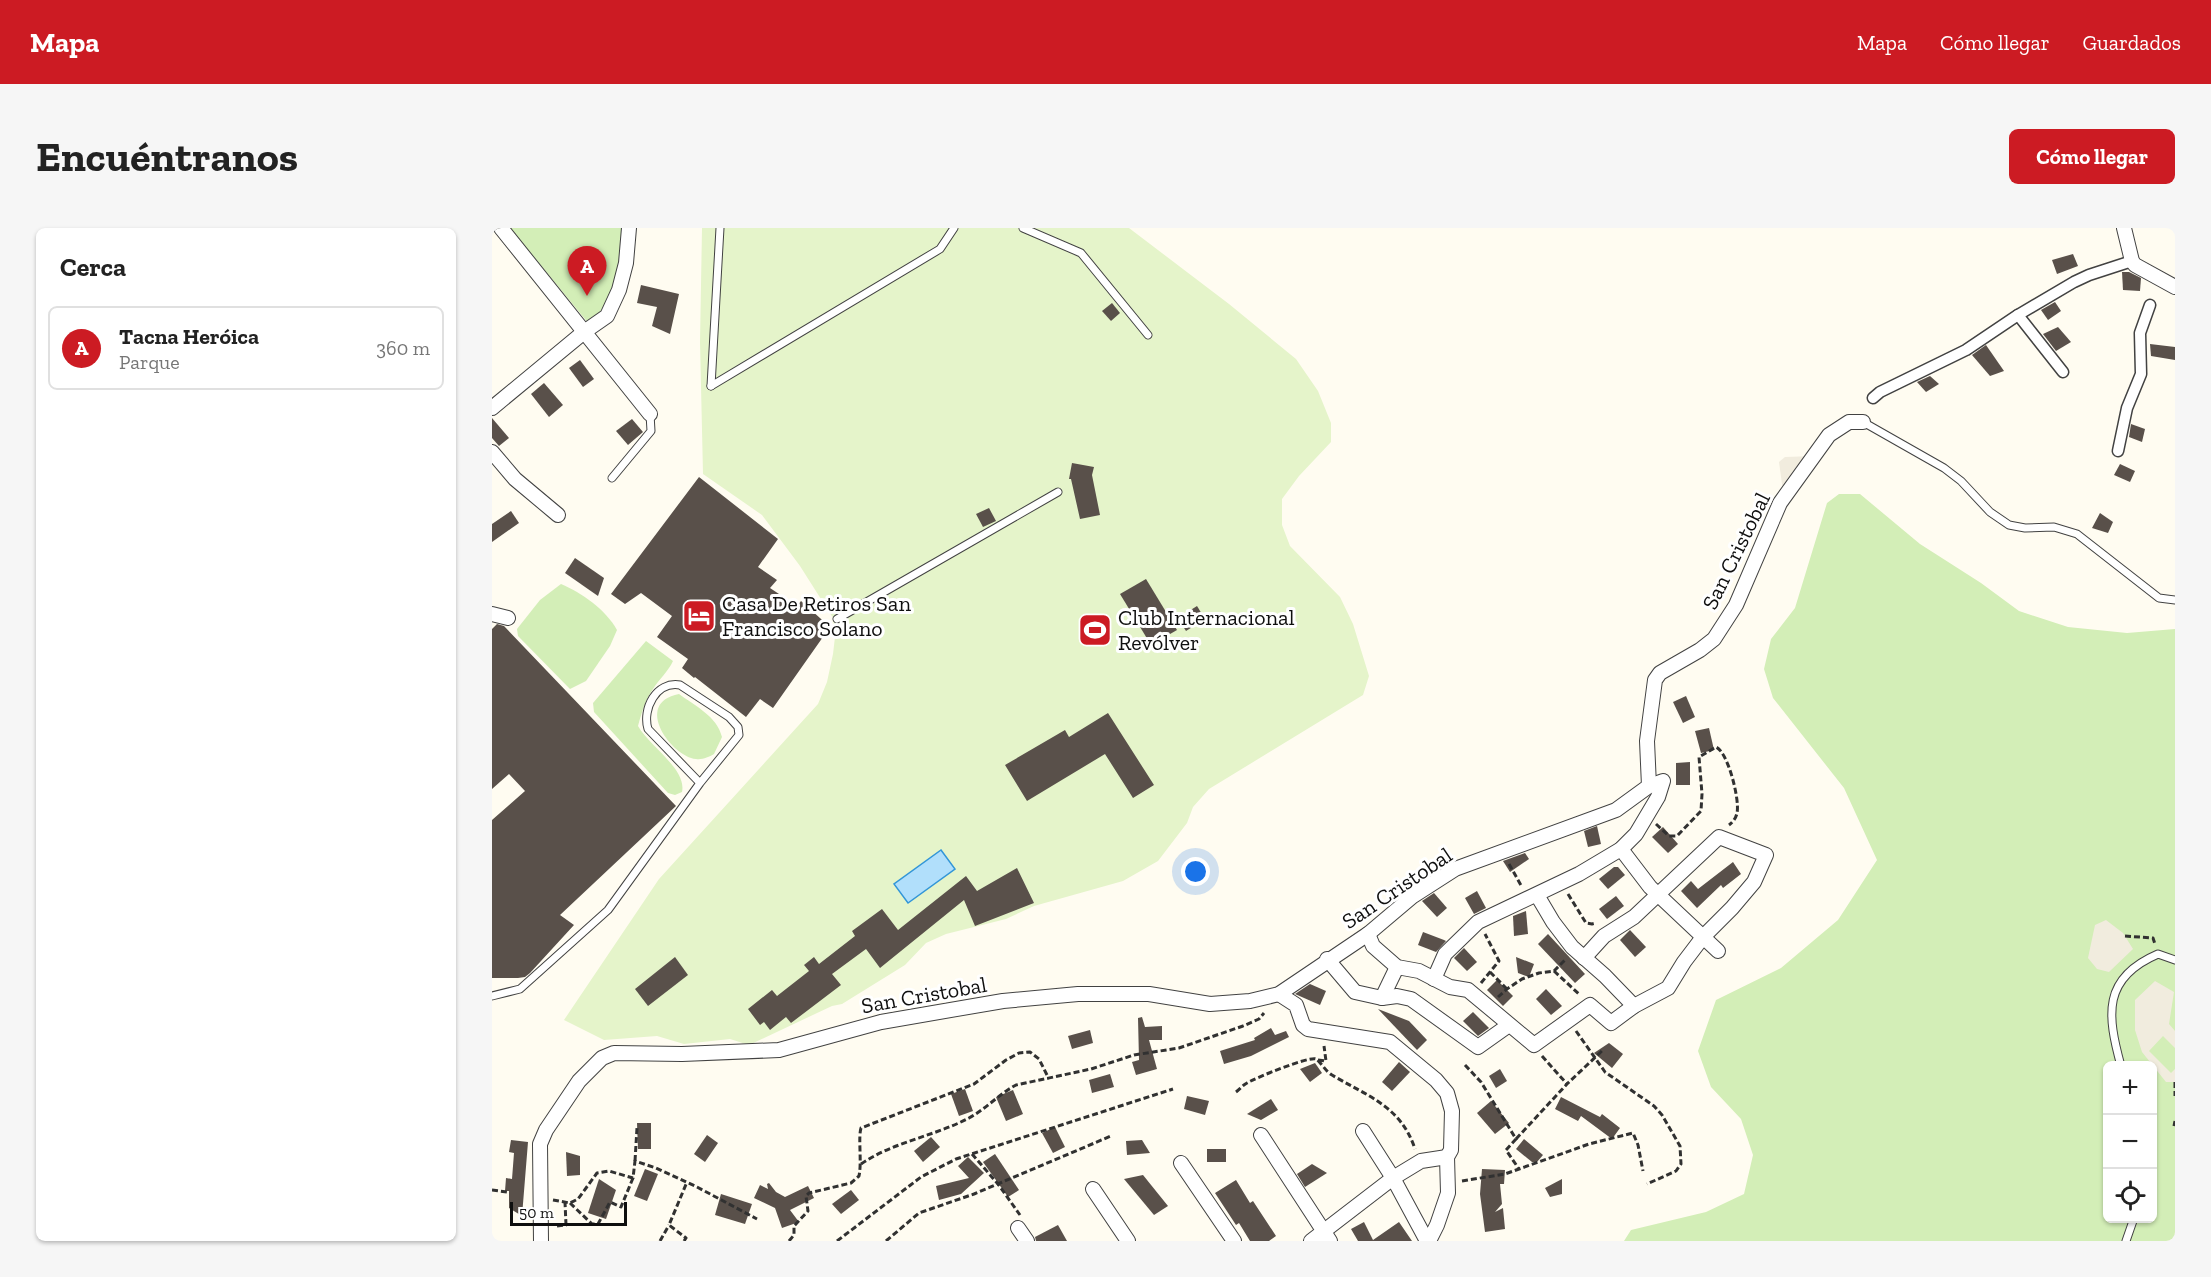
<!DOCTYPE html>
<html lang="es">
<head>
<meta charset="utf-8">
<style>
  body { margin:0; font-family:"Zilla Slab",serif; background:#f6f6f6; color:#222 }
  .controls { position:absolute; right:18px; bottom:18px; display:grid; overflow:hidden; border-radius:9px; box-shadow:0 2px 4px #0004 }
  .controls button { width:54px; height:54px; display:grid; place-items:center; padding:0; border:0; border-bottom:2px solid #e0e0e0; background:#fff; color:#222; font:30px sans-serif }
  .scale { position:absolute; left:18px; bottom:15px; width:117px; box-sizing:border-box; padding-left:6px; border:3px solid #0f0f0f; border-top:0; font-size:16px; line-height:21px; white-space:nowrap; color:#0f0f0f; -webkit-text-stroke:4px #fff; paint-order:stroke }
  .you { position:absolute; left:704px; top:644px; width:21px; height:21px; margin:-15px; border:4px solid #fff; border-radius:50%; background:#1a73e8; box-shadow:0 0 0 9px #1a73e833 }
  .badge { display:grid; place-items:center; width:39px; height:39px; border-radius:50%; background:#cc1b23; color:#fff; font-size:20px; font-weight:700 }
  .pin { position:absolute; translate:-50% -50px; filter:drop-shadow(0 2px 3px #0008) }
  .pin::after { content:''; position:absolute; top:32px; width:21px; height:18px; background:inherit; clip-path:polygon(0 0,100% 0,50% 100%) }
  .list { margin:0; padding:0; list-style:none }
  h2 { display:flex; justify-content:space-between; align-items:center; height:78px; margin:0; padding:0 24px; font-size:26px }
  h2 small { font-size:20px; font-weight:400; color:#767676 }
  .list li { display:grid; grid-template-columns:39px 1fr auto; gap:18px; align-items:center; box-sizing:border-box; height:84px; margin:0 12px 12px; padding:0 12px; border:2px solid #e0e0e0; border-radius:9px }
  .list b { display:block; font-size:22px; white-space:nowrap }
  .list p { margin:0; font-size:20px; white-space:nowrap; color:#767676 }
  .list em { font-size:20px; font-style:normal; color:#767676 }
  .icon { flex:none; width:33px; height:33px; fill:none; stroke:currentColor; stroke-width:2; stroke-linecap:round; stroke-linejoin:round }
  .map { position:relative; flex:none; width:1683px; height:1013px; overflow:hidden; border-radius:9px }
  header { display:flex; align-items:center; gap:36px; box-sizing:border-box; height:84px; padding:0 30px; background:#cc1b23; color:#fff }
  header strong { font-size:28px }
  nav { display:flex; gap:33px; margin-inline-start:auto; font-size:21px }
  .intro { display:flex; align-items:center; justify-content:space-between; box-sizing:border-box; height:144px; padding:0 36px }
  h1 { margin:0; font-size:42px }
  .button { padding:15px 27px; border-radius:9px; background:#cc1b23; color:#fff; font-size:21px; font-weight:700 }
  main { display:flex; gap:36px; padding:0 36px }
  aside { flex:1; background:#fff; border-radius:9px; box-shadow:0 2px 4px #0004 }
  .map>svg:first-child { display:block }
  .green { fill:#d3eeb7; fill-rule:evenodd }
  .pitch { fill:#e5f4ca }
  .plaza { fill:#f1ecde }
  .water { fill:#b1dffb; stroke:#3296d8; stroke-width:1.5 }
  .building { fill:#59504a }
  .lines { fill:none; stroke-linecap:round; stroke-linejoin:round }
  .service-casing { stroke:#424242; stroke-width:9 }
  .pedestrian-casing { stroke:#424242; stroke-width:13 }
  .minor-casing { stroke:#424242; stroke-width:16 }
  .path { stroke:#313131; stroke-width:3; stroke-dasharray:6 3; stroke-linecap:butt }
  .service { stroke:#fff; stroke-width:7 }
  .pedestrian { stroke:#fff; stroke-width:10 }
  .minor { stroke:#fff; stroke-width:14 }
  .labels { text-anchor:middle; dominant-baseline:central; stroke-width:6; stroke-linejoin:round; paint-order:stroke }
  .street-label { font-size:22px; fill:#0f0f0f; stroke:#fff }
  .poi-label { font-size:22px; fill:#0f0f0f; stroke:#fff; text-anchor:start }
</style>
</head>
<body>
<header>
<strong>Mapa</strong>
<nav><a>Mapa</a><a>Cómo llegar</a><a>Guardados</a></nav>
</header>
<div class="intro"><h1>Encuéntranos</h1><a class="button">Cómo llegar</a></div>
<main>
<aside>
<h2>Cerca<small></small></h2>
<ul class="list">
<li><span class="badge">A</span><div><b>Tacna Heróica</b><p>Parque</p></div><em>360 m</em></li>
</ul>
</aside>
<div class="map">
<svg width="1683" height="1013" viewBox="0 0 1683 1013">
  <rect width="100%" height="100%" fill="#fffcf1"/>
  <g class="green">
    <path d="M18 0H129C132 33 122 74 97 96Z"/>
    <path d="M1347 266H1368L1428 316 1489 355 1527 383 1576 399 1635 405 1683 401V1013H1132L1139 1002 1214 984 1252 966 1261 927 1249 891 1219 859 1206 823 1224 772 1289 740 1346 692 1385 632 1352 560 1281 470 1272 441 1279 411 1303 380 1335 275ZM1616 838H1660V990H1616Z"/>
    <path d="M69 356C90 365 113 381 125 402L118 418 94 453 78 461 26 408 25 401 48 372Z"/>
    <path d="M154 413 181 433C176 444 167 451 161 461 153 472 150 484 146 498 158 519 195 541 190 564L183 567 176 565 102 484 101 475Z"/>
    <path d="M187 466C203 478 225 488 230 509L222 526C217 529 210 532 204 531 180 529 140 475 187 466Z"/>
  </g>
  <path class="pitch" d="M210 0H637L737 76 804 131 826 163 839 195V214L807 248 790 271V297L798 318 848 369 861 396 877 448 871 467 717 561 701 579 695 595 666 633 631 653 542 678 514 691 454 706 434 715 413 737 350 776 340 778 257 817 238 811 192 816 165 808 112 812 72 792 167 651 326 476 335 454 341 426 343 409 341 390 308 338 270 287 211 246 208 114Z"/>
  <g class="plaza">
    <path d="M1322 228 1292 271 1287 234 1293 229Z"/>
    <path d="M1614 692 1631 705 1641 721 1617 744 1605 741 1596 730 1603 697Z"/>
    <path d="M1663 753 1682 764 1677 796 1683 803V820L1671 808 1657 823 1679 845 1683 841V854H1674L1650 824 1643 802V772Z"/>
  </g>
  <path class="water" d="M449 622 463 641 416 675 402 656Z"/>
  <g class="building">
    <path d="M1581 26 1586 38 1565 46 1560 32Z"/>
    <path d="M1630 44H1637L1649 50 1648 63 1631 62Z"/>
    <path d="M149 57 187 66 178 106 160 98 165 79 145 75Z"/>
    <path d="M1563 74 1569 83 1556 92 1549 82Z"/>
    <path d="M620 75 628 85 619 93 610 83Z"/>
    <path d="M1566 99 1579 114 1564 123 1551 106Z"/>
    <path d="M1658 116 1683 119V132L1659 128Z"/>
    <path d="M1494 117 1512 143 1498 148 1480 127Z"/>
    <path d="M88 132 102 151 91 159 77 140Z"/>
    <path d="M1438 148 1447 156 1434 164 1425 154Z"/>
    <path d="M52 155 71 177 57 189 39 166Z"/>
    <path d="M0 190 17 210 7 218 0 210Z"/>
    <path d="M140 191 151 204 136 217 124 203Z"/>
    <path d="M1639 196 1653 201 1650 214 1637 209Z"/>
    <path d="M580 235 602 239 600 247 608 287 588 291 579 251H577Z"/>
    <path d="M1628 236 1643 243 1638 254 1622 247Z"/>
    <path d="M207 249 286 311 266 339 285 352 278 360 305 378 309 373 338 399 281 480 268 471 254 489 203 449 202 450 190 440 196 431 165 409 180 388 149 365 133 376 119 366Z"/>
    <path d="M497 280 504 293 491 299 484 286Z"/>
    <path d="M19 283 27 295 0 314V296Z"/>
    <path d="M1608 285 1621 294 1616 305 1600 300Z"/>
    <path d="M83 330 112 350 106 368 73 345Z"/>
    <path d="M654 351 685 402 659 417 628 366Z"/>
    <path d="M705 378 713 391 694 403 686 390Z"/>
    <path d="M5 396 12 398 184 578 68 687 82 697 38 745 33 749 26 750H0V592L33 563 17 546 0 561V401Z"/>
    <path d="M1194 468 1203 489 1191 495 1181 474Z"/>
    <path d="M616 485 662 557 641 570 613 526 535 573 513 537 573 502 577 509Z"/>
    <path d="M1217 500 1222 522 1209 525 1203 503Z"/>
    <path d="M1198 534V557H1184V535Z"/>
    <path d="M1105 598 1109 616 1096 619 1092 603Z"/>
    <path d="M1171 599 1186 616 1176 625 1160 609Z"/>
    <path d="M1033 625 1037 631 1018 644 1011 633Z"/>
    <path d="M1241 634 1249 646 1231 660 1229 657 1205 680 1189 663 1199 653 1206 661Z"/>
    <path d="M1122 639H1126L1133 647 1116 661 1107 651Z"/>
    <path d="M525 640 542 675 483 698 472 672 388 740 374 721 340 746 349 757 299 795 294 789 278 802 272 794 268 797 256 781 280 762 285 768 317 743 312 737 322 729 327 736 363 708 360 703 390 681 406 702 474 648 485 663Z"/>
    <path d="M985 663 994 680 982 686 973 670Z"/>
    <path d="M942 665 955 680 945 689 930 673Z"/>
    <path d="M1124 668 1132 678 1115 691 1107 681Z"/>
    <path d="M1034 683 1036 706 1022 708 1021 688Z"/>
    <path d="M1138 702 1154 719 1143 729 1128 712Z"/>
    <path d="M931 704 952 712 954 713 944 724 926 717Z"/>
    <path d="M1056 706 1093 746 1083 755 1046 716Z"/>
    <path d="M972 720 985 734 975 743 962 730Z"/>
    <path d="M183 729 196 747 156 778 143 761Z"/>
    <path d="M1024 729 1042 736 1037 749 1026 745Z"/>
    <path d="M1005 752 1021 768 1011 778 995 762Z"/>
    <path d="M818 756 834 763 828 777 803 766Z"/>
    <path d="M1054 761 1070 778 1059 787 1044 771Z"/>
    <path d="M886 781 917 793 935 812 925 822Z"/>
    <path d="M981 784 997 800 986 808 971 793Z"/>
    <path d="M650 789 653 799 670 798V812H657L665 841 644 847 640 834 647 832 646 790Z"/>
    <path d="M779 800 783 807 794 803 797 809 759 828 732 836 728 823 763 812 762 810Z"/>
    <path d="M598 802 601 815 580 821 576 808Z"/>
    <path d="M1117 815 1131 826 1120 840 1102 825Z"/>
    <path d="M907 834 918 844 900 863 890 854Z"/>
    <path d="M823 835 830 845 818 854 808 841Z"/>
    <path d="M1008 841 1015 853 1004 860 997 848Z"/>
    <path d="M618 846 622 859 600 865 597 852Z"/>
    <path d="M473 861 481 883 467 888 459 866Z"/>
    <path d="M521 862 531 886 514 893 504 869Z"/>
    <path d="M695 868 717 873 713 887 692 881Z"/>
    <path d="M1069 869 1108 889 1110 886 1128 900 1120 911 1089 888 1086 893 1063 881Z"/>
    <path d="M779 871 786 882 769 892 755 886Z"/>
    <path d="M999 873 1017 895 1003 906 985 885Z"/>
    <path d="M145 895H159V921H146Z"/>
    <path d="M563 899 573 919 561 925 550 905Z"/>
    <path d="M215 907 226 915 213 934 202 926Z"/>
    <path d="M439 909 448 919 431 934 422 923Z"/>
    <path d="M1032 911 1051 927 1045 934H1040L1024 921Z"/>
    <path d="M19 912 36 914 30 988 17 980V963H13L14 950 20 951 22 925 17 924Z"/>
    <path d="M650 912 658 925 635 927 634 913Z"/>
    <rect x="715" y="921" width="19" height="13"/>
    <path d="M74 924 88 928V947L75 948Z"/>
    <path d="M503 926 527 962 516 969 491 934Z"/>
    <path d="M476 929 492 945 469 966 447 972 444 958 477 950 466 938Z"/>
    <path d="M820 936 835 945 813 959 805 946Z"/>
    <path d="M153 941 166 946 155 973 142 968Z"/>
    <path d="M990 941 1013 942 1012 956H1008L1010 976 1003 984 1011 980 1013 1001 993 1004 988 966Z"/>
    <path d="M651 947 676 978 662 987 632 951Z"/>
    <path d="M107 951 124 962 114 991 96 985Z"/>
    <path d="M1070 951V966L1058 969 1053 960Z"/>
    <path d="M744 952 758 975 761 973 784 1008 777 1013H758L747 995 744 997 723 965Z"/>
    <path d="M277 955 284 964 293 969 316 958 322 970 298 982 307 994 290 1000 283 980 262 970 268 957 276 961 275 956Z"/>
    <path d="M359 962 367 972 349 986 340 976Z"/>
    <path d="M229 966 260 976 253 996 223 987Z"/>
    <path d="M872 994 881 1012 907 994 920 1013H866L859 1001Z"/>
    <path d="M566 997 575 1013H544L543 1009Z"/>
  </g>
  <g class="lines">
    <g class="service-casing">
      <g id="service">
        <path d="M531 0 589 25 656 107"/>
        <path d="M219 158 448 21 462 0"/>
        <path d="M219 158 228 0"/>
        <path d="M1371 194 1452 240 1469 253 1498 284 1517 297 1533 300 1562 299 1585 306 1667 370 1683 372"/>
        <path d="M120 250 159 203 158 186"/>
        <path d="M345 391 566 264"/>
        <path d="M0 768 28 761 116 682 208 555 247 507 246 499 237 489 188 457C164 453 150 481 156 501L208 555"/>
        <path d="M1629 838C1615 787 1610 750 1666 726L1683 732"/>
        <path d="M1634 1013 1642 990"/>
      </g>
    </g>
    <g class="pedestrian-casing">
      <g id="pedestrian">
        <path d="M1526 87 1571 144"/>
        <path d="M1381 170 1388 164 1474 122 1526 87 1582 54 1597 47 1640 33"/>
        <path d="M1626 223 1635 180 1649 146 1648 105 1658 77"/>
      </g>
    </g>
    <g class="minor-casing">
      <g id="minor">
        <path d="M9 0 158 186"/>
        <path d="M1632 0 1640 33 1643 37 1683 59"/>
        <path d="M0 180 92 104 115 88 127 62 134 35 137 0"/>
        <path d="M0 224 23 251 66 287"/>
        <path d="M0 386 16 390"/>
        <path d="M1129 621 1158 659 1226 723"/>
        <path d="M1045 667 1061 694 1080 719 1113 748 1142 778"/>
        <path d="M876 706 881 718 905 739 927 743 958 759 976 762 1042 817 1098 777 1119 795 1142 778 1176 760 1192 734 1211 709 1240 680 1262 654 1274 627 1227 609 1142 689 1112 708 1092 730"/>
        <path d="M835 731 863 764 890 770 905 768 919 771 986 819 1017 797"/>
        <path d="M942 751 953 726 986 694 1087 646 1129 621 1144 606 1166 569 1171 553 1157 558"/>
        <path d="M787 766 804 777 811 797 816 801 898 814 944 852 955 865 960 883 959 922 955 929 956 965 945 997 937 1013"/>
        <path d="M890 770 905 739"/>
        <path d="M871 903 901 950 935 1013"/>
        <path d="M769 907 838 1013"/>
        <path d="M689 935 742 1013"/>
        <path d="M601 961 636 1013"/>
        <path d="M526 1000 535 1013"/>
        <path d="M49 1013 48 916 54 902 87 853 110 830 122 825 190 826 287 822 389 794 511 773 586 766H657L718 776 758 773 787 766 876 706 921 668 963 641 1124 582 1157 558 1155 513 1163 452 1168 445 1208 422 1222 411 1244 377 1288 275 1337 207 1357 194H1371"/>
        <path d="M819 1013 901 950 929 933 955 929"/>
      </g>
    </g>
    <g class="path">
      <path d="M1164 596 1177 608H1185L1209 583 1210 566 1207 529 1224 519C1236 524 1248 572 1245 585 1244 590 1241 594 1237 597"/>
      <path d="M1017 636 1030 659"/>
      <path d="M1076 666 1094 695 1100 696 1104 695"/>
      <path d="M1633 708 1661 710 1663 716"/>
      <path d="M1062 743 1088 767"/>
      <path d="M998 744 1015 761"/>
      <path d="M989 755 1007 733 993 706"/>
      <path d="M1006 769 1015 761 1030 751 1047 745 1062 743 1074 731"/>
      <path d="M1084 803 1113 844 1162 878 1170 887 1188 918 1189 936 1184 943 1155 956"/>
      <path d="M1050 828 1075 856"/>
      <path d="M826 832 834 833 832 818"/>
      <path d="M973 837 989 854 1024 911 1014 922 1027 941"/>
      <path d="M1683 854V868"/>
      <path d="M744 864C748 861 751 857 755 855 763 850 817 828 824 831 828 833 834 844 840 847 875 868 909 878 923 921"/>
      <path d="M1682 898 1683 893"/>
      <path d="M1024 911 1075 856 1112 821"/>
      <path d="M480 926 506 956 528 987"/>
      <path d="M143 933 145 900"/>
      <path d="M369 936C401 914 443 908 477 890 494 881 507 866 524 857L599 841 642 827 687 820 751 798 767 791 772 785"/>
      <path d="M970 953 1013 946 1097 916 1141 905 1146 917 1151 943"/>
      <path d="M0 962 15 964"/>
      <path d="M61 972 78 975 86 971 105 945 117 943 141 950 143 933 164 940 205 959 265 991"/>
      <path d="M78 975 100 996H106L118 974 129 979 141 950"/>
      <path d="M65 998 74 997 73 974"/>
      <path d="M168 1013 177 997"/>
      <path d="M192 1013 194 1010 177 997 195 954"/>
      <path d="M297 1013 302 1007V998L316 983 314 968 317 965 359 955 367 948C370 934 366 910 369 900L482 856 514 832 527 825 538 824 547 831 557 851"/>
      <path d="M345 1013 429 949 464 931 681 861"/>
      <path d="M394 1013 427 985 482 966 619 908"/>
    </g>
    <use href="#service" class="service"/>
    <use href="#pedestrian" class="pedestrian"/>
    <use href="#minor" class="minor"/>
  </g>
  <defs>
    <g id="hotel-square" transform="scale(1.725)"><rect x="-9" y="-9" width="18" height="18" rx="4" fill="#cc1b23" stroke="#fff"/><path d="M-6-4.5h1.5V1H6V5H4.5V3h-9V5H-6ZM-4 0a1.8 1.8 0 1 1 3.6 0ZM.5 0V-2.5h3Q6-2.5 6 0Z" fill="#fff"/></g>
    <g id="stadium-square" transform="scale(1.725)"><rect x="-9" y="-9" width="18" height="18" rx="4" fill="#cc1b23" stroke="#fff"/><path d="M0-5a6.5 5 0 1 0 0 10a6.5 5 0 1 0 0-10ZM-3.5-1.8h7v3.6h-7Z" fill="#fff"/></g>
  </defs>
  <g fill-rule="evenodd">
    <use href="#hotel-square" x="207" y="388"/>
    <use href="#stadium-square" x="603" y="402"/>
  </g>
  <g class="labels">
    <g class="street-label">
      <text transform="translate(1244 323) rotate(-64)">San Cristobal</text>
      <text transform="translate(905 660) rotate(-34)">San Cristobal</text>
      <text transform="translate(432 767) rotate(-10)">San Cristobal</text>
    </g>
    <g class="poi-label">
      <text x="230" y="375">Casa De Retiros San<tspan x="230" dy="25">Francisco Solano</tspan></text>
      <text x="626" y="389">Club Internacional<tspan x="626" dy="25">Revólver</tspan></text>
    </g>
  </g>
</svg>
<div class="controls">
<button>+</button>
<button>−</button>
<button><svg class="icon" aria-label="locate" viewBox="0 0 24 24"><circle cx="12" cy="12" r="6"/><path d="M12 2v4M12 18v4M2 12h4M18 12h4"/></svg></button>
</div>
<div class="scale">50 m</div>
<div class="you"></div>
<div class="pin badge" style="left:95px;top:68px">A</div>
</div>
</main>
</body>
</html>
